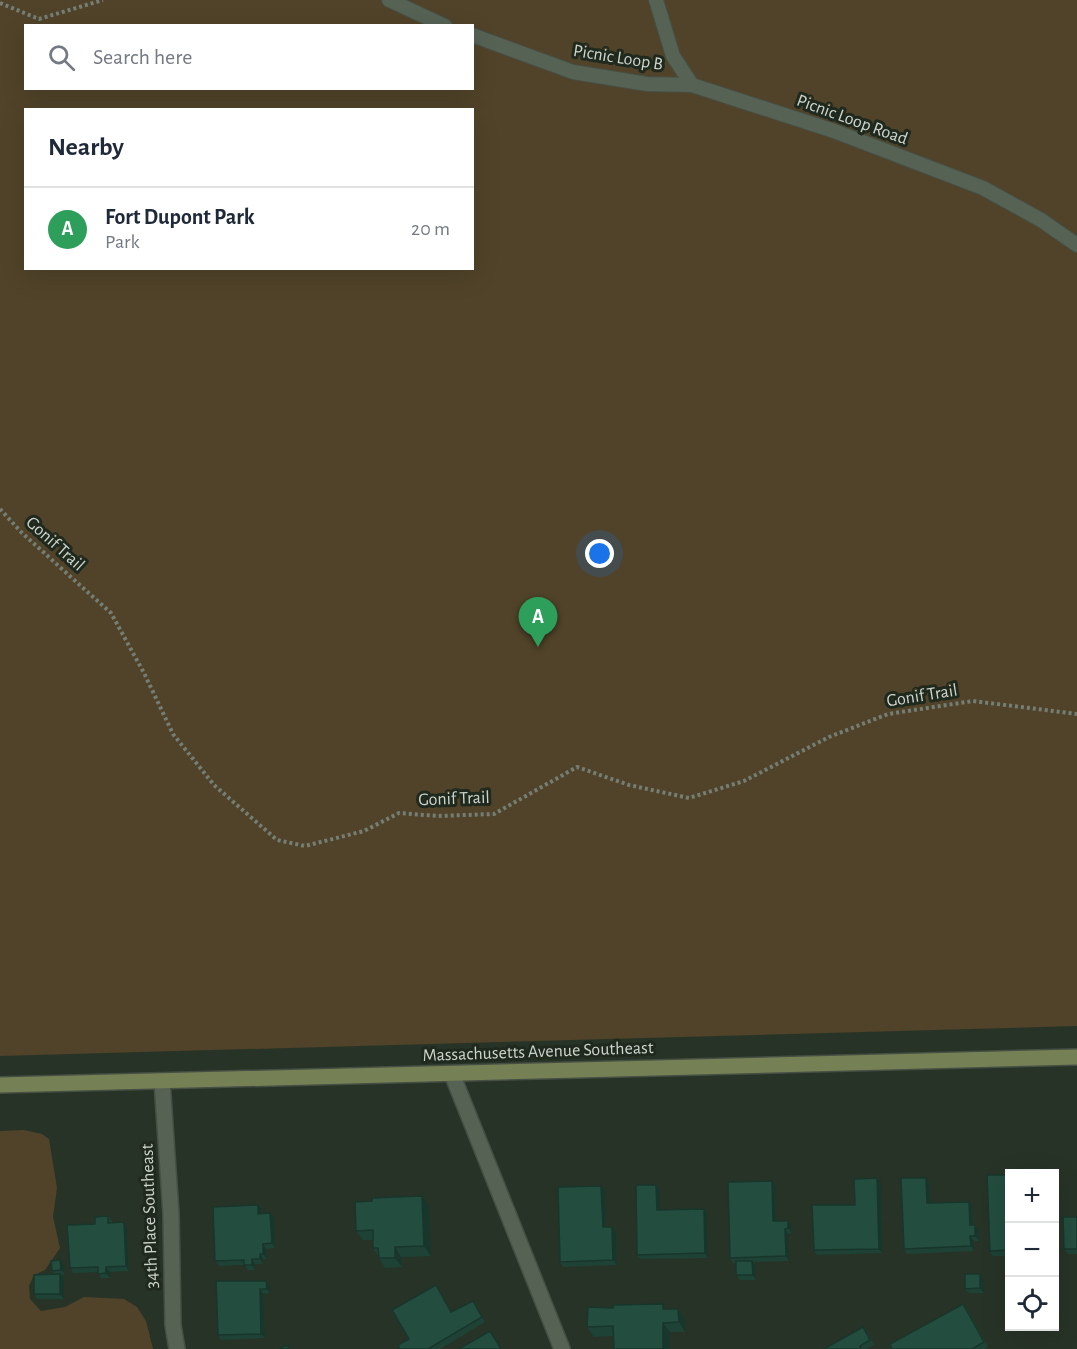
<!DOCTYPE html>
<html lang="en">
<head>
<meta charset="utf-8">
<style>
  body { margin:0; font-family:"Alegreya Sans",sans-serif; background:#f2f2f3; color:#1f2937 }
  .controls { position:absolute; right:18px; bottom:18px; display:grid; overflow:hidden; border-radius:0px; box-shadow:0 6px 24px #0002 }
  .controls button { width:54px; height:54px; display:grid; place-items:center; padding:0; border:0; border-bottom:2px solid #e0e1e3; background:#fff; color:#1f2937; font:30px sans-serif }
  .you { position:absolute; left:600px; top:554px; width:21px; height:21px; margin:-15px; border:4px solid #fff; border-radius:50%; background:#1a73e8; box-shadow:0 0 0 9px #1a73e833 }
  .badge { display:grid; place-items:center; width:39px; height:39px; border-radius:50%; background:#60658f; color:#fff; font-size:20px; font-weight:700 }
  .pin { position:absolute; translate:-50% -50px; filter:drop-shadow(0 2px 3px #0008) }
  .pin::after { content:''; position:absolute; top:32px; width:21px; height:18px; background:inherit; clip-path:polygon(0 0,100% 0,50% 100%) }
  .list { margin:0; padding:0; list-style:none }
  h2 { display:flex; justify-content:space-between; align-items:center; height:78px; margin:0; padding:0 24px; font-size:26px }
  h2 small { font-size:20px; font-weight:400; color:#747a83 }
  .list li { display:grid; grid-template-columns:39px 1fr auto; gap:18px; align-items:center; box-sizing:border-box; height:84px; padding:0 24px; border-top:2px solid #e0e1e3 }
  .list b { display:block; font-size:22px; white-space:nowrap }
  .list p { margin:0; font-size:20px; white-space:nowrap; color:#747a83 }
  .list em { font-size:20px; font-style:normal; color:#747a83 }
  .icon { flex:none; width:33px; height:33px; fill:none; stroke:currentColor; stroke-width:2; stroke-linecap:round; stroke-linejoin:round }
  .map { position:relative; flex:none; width:1077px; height:1349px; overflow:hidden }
  .search { position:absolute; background:#fff; box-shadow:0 6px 24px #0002; left:24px; top:24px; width:450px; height:66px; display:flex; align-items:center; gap:15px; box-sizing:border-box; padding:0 21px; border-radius:0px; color:#747a83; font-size:22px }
  .panel { position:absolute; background:#fff; box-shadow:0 6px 24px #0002; left:24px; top:108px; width:450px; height:162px; border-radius:0px }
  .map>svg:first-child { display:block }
  .green { fill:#504329; fill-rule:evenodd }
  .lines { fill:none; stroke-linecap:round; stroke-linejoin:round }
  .lane-casing { stroke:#464f44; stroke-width:16 }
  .street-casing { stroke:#464f44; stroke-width:18 }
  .secondary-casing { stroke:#464f44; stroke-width:18 }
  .path { stroke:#757e74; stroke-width:4; stroke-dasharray:3 3; stroke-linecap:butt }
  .lane { stroke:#566254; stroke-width:14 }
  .street { stroke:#566254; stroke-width:15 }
  .secondary { stroke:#768055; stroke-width:15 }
  .wall { fill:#1e4236 }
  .shaded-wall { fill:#18362c }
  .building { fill:#234d3f; stroke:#18362c; stroke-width:1.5 }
  .labels { text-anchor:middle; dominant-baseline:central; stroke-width:6; stroke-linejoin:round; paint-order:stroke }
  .street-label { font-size:18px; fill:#cdd4cc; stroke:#1f291d }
</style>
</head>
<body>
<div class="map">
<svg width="1077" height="1349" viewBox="0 0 1077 1349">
  <rect width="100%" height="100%" fill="#283327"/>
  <g class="green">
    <path d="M0 0H1077V1026L0 1056ZM26 26H472V88H26ZM26 110H472V268H26Z"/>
    <path d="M24 1130 42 1134 49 1139 57 1188 53 1217 60 1248 45 1270 34 1275 29 1286 30 1299 41 1311 65 1307 84 1297 124 1299 137 1307 146 1321 153 1349H0V1131Z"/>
  </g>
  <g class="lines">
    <g class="lane-casing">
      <g id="lane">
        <path d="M389 0 445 26"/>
        <path d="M656 0 673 56 692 85 834 131 983 188 1041 220 1077 245"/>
        <path d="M472 35 573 72 647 84 692 85"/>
      </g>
    </g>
    <g class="street-casing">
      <g id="street">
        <path d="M452 1074 562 1349"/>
        <path d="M162 1081 171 1214 173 1325 177 1349"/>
      </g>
    </g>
    <g class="secondary-casing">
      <path id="secondary" d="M0 1085 1077 1057"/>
    </g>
    <g class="path">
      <path d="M0 3 39 19 103 0"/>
      <path d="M0 509 22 533 111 613 144 673 173 734 214 785 277 840 305 846 364 831 399 813 438 816 494 814 577 767 629 785 689 798 744 781 829 737 888 714 973 701 1077 714"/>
    </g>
    <use href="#lane" class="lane"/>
    <use href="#street" class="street"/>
    <use href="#secondary" class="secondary"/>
  </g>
  <g class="wall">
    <path d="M1010 1175V1256H993L990 1251Z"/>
    <path d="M926 1178 929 1182 930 1203 972 1207 973 1225 978 1230 979 1241H974V1251L907 1254 904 1249Z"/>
    <path d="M772 1181 775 1186 776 1221 791 1226 792 1233 788 1234 789 1261 753 1262 756 1266V1280H740L736 1275V1263H733L730 1258Z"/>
    <path d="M881 1183 882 1253 817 1255 814 1250 855 1205Z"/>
    <path d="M656 1185 660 1190V1210L704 1209 707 1214 708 1258 641 1259 637 1255Z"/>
    <path d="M605 1191 606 1227H612L616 1232 617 1265 563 1267 560 1262Z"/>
    <path d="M429 1206 431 1256 401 1257 402 1267 385 1268 379 1258 378 1256 373 1248V1240H363L356 1231Z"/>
    <path d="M262 1210V1213H270L274 1218 275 1248 266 1249 267 1259H263V1264H255V1270H248L244 1265 219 1266 215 1261Z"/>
    <path d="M108 1216 112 1221V1223L127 1227 129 1271 110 1272V1278H101L98 1272 73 1273 70 1268 95 1224Z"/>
    <path d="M1077 1217V1254H1068L1064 1249Z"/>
    <path d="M1054 1228 1059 1233V1246L1054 1247Z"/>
    <path d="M64 1265 65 1274 61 1275 64 1279V1299H37L34 1294 54 1274 52 1271Z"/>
    <path d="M980 1274 983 1279 984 1293H969L965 1289Z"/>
    <path d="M266 1281 270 1286V1293L263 1294 265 1338 221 1340 218 1335Z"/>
    <path d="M436 1285 452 1312 476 1306 485 1322 440 1349H400L409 1339Z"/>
    <path d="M667 1309H678L685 1319V1332H670V1349H614L613 1336 594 1337 587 1327Z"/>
    <path d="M967 1309 988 1347 984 1349H892Z"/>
    <path d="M867 1332 874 1345 866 1349H824Z"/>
  </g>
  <g class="shaded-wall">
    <path d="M877 1178 881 1183 882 1253 879 1249Z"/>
    <path d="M926 1178 929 1182 930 1208 927 1203Z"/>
    <path d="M772 1181 775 1186 776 1226 773 1221Z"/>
    <path d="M656 1185 660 1190V1215L657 1210Z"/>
    <path d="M601 1186 605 1191 606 1232 603 1227Z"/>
    <path d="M422 1196 429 1206 431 1256 424 1246Z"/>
    <path d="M969 1202 972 1207 973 1230 970 1225Z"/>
    <path d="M258 1205 262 1210V1219L258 1214Z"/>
    <path d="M704 1209 707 1214 708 1258 705 1253Z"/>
    <path d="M270 1213 274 1218 275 1248 272 1243Z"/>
    <path d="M788 1221 791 1226 792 1233 788 1228Z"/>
    <path d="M124 1222 127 1227 129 1271 126 1266Z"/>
    <path d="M975 1225 978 1230 979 1241 975 1236Z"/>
    <path d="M612 1227 616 1232 617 1265 613 1260Z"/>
    <path d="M1055 1228 1059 1233V1246L1056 1241Z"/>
    <path d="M785 1229 788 1234 789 1261 786 1256Z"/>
    <path d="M970 1236 974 1241V1251L971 1246Z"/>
    <path d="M263 1244 266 1249 267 1259 263 1254Z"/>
    <path d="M395 1247 401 1257 402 1267 395 1258Z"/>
    <path d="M260 1254 263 1259V1264L260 1259Z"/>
    <path d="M252 1259 255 1264V1270L252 1265Z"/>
    <path d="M60 1260 64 1265 65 1274 61 1270Z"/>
    <path d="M752 1261 756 1266V1280L753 1275Z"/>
    <path d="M106 1267 110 1272V1278L106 1273Z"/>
    <path d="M60 1274 64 1279V1299L60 1294Z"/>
    <path d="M980 1274 983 1279 984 1293 980 1288Z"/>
    <path d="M266 1281 270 1286V1293L267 1289Z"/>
    <path d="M260 1289 263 1294 265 1338 261 1334Z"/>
    <path d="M678 1309 685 1319V1332L679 1322Z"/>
    <path d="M663 1323 670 1332V1349H663Z"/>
  </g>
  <g class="building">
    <path d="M987 1175H1010V1250L990 1251Z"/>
    <path d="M877 1178 879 1249 814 1250 812 1205H855L854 1179Z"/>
    <path d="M901 1178H926L927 1203 969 1202 970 1225H975V1236H970L971 1246 904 1249Z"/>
    <path d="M772 1181 773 1221H788V1228L785 1229 786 1256 730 1258 728 1182Z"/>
    <path d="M636 1185H656L657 1210 704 1209 705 1253 637 1255Z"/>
    <path d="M601 1186 603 1227H612L613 1260 560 1262 558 1187Z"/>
    <path d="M422 1196 424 1246 395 1247V1258H379L378 1248H373V1230L356 1231 355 1202 372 1201V1198Z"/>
    <path d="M258 1205V1214L270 1213 272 1243 263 1244V1254H260V1259H252V1265H244V1260L215 1261 213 1207Z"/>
    <path d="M108 1216V1223L124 1222 126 1266 106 1267V1273L98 1274V1267L70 1268 67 1225 95 1224V1217Z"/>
    <path d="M1063 1217H1077V1249H1064Z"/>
    <path d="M1054 1228H1055L1056 1241H1054Z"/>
    <path d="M60 1260 61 1270 52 1271 51 1261Z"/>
    <path d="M736 1261H752L753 1275H736Z"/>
    <path d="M60 1274V1294H34V1275Z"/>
    <path d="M965 1274H980V1288L965 1289Z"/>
    <path d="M216 1281H266L267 1289H260L261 1334 218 1335Z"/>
    <path d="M436 1285 451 1312 473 1301 482 1317 428 1349H400L398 1345 409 1339 392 1310Z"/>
    <path d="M663 1304V1309H678L679 1322 663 1323V1349H614L613 1326 587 1327 588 1307 613 1308V1305Z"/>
    <path d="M963 1304 984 1342 972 1349H892L890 1344Z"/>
    <path d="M863 1327 870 1340 860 1346 861 1349H824Z"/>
    <path d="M490 1331 501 1349H459Z"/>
    <path d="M287 1345 289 1349H279Z"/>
  </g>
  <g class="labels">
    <g class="street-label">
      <text transform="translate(618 58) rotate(9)">Picnic Loop B</text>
      <text transform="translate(852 120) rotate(20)">Picnic Loop Road</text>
      <text transform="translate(55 544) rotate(42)">Gonif Trail</text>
      <text transform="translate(922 696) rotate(-9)">Gonif Trail</text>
      <text transform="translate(454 799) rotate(-2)">Gonif Trail</text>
      <text transform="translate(538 1052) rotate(-2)">Massachusetts Avenue Southeast</text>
      <text transform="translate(150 1216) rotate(-92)">34th Place Southeast</text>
    </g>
  </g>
</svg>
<div class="controls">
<button>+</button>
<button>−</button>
<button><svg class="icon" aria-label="locate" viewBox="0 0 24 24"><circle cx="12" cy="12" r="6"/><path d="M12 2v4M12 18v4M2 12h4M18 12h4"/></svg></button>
</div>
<div class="you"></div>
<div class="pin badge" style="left:538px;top:647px;background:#2e9e5b">A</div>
<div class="search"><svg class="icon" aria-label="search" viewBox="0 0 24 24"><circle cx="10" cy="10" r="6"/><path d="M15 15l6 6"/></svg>Search here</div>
<section class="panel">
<h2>Nearby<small></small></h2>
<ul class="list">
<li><span class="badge" style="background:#2e9e5b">A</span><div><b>Fort Dupont Park</b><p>Park</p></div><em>20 m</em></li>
</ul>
</section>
</div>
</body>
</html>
